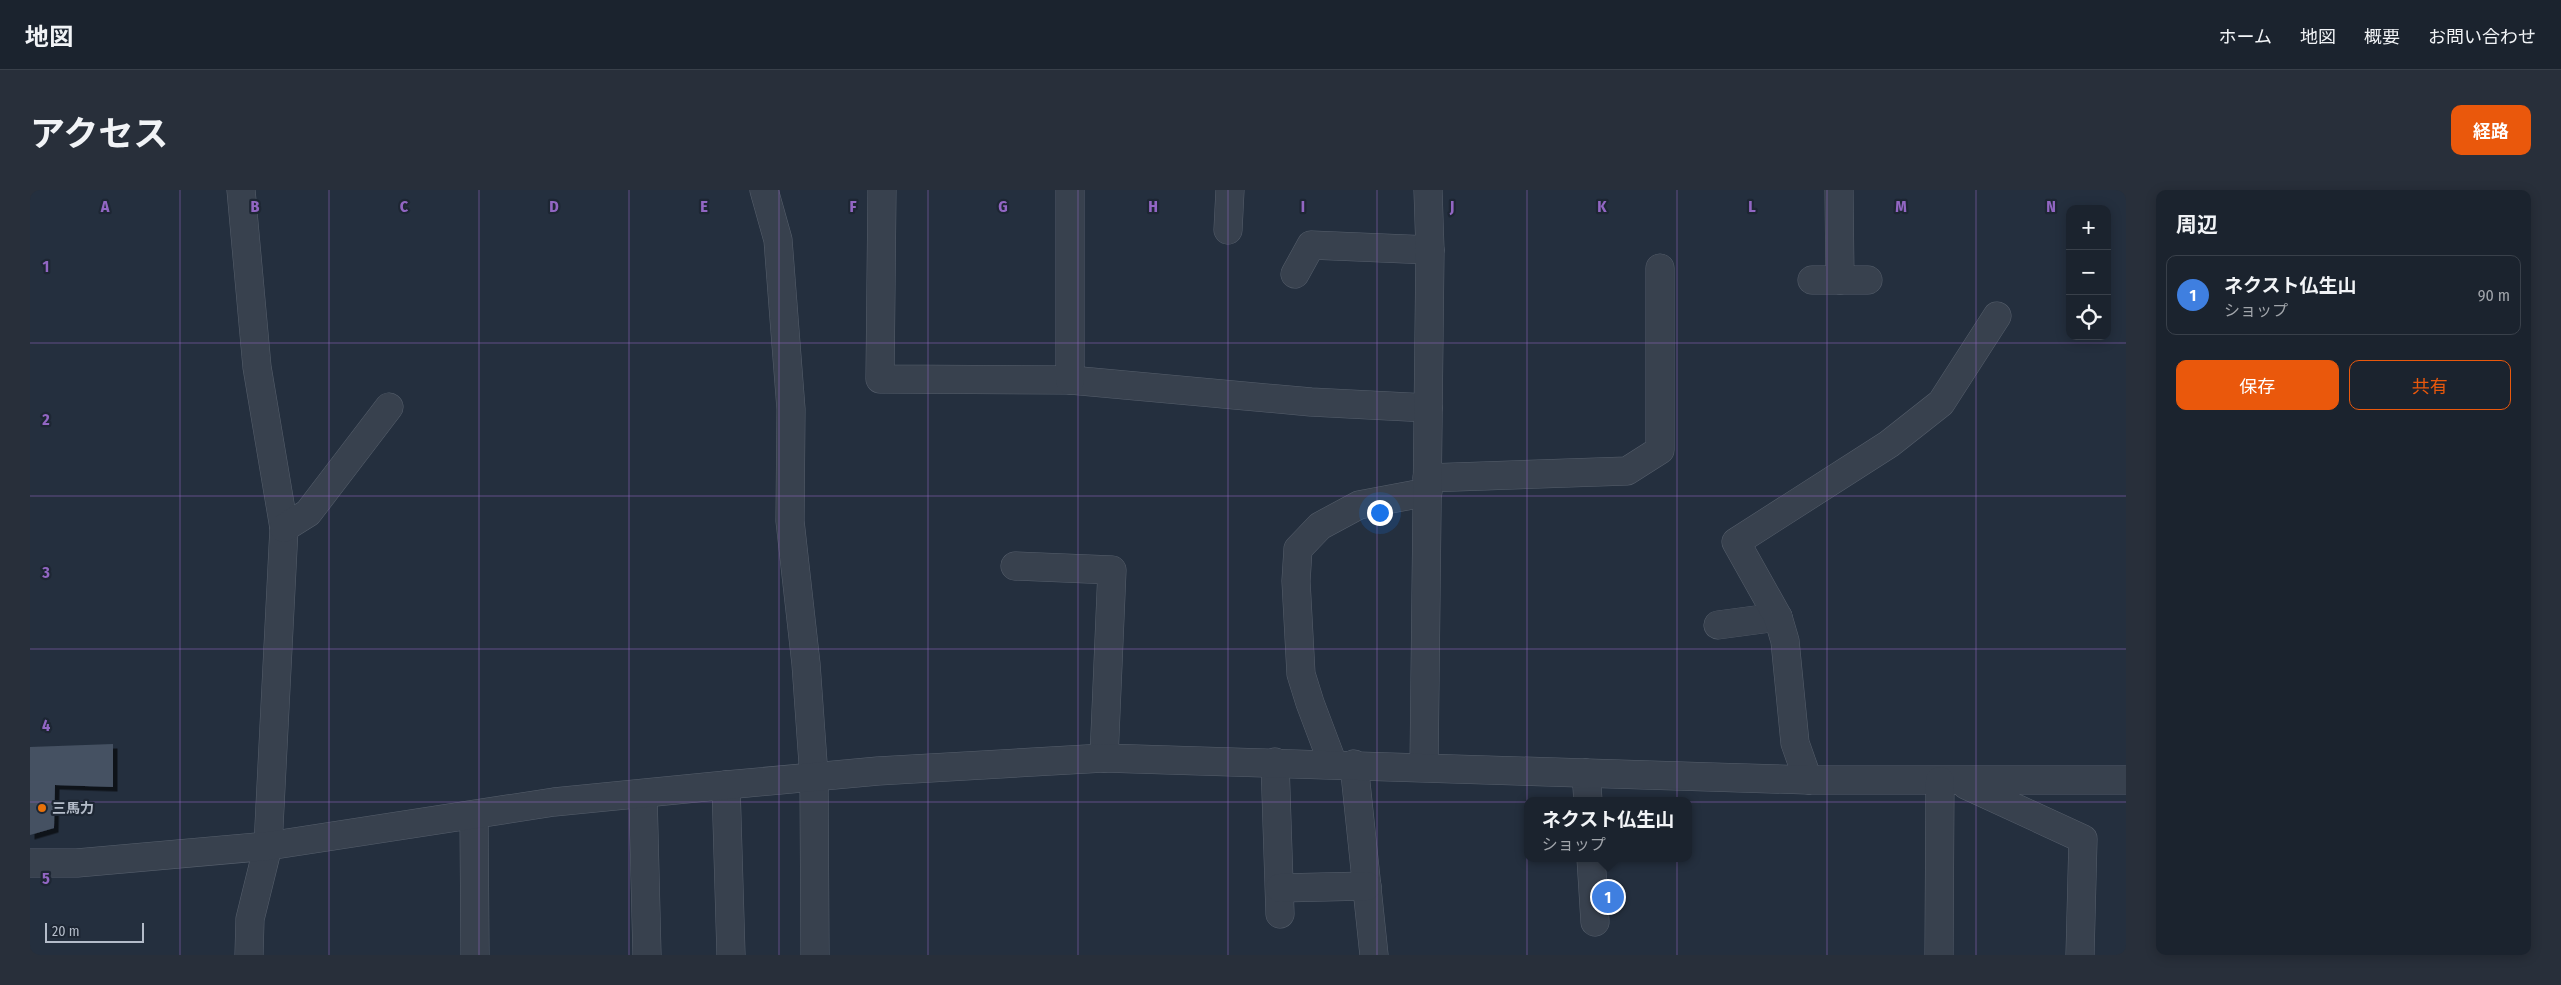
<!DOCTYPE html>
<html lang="ja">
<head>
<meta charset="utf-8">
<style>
  body { margin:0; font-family:"Fira Sans Condensed","Noto Sans JP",sans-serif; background:#282f3a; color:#f1f3f6 }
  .controls { position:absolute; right:15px; top:15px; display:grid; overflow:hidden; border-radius:10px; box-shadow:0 2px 12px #0003 }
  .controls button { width:45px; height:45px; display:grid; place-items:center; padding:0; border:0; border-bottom:1px solid #39404a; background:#1b232e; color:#f1f3f6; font:25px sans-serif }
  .scale { position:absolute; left:15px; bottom:12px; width:99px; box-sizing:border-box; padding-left:5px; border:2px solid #b4bcc9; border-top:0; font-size:14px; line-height:18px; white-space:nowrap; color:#b4bcc9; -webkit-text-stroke:4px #1d2633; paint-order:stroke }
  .you { position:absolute; left:1349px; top:322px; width:18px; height:18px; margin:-12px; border:4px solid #fff; border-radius:50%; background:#1a73e8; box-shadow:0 0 0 8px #1a73e833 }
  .badge { display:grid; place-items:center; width:32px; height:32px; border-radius:50%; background:#ea580c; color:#fff; font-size:16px; font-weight:700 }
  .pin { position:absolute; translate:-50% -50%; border:2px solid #fff; box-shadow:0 1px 5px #0006 }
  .popup { position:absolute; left:1494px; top:607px; width:168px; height:65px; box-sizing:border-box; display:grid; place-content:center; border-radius:10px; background:#1b232e; filter:drop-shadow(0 1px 4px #0005); font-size:16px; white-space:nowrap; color:#a0a4aa }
  .popup b { font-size:19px; color:#f1f3f6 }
  .popup::after { content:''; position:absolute; left:50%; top:100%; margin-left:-10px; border:10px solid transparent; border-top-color:#1b232e }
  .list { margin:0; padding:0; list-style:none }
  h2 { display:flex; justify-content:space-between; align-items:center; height:65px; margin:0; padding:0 20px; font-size:21px }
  h2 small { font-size:16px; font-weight:400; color:#a0a4aa }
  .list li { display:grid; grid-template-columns:32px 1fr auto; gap:15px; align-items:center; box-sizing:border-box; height:80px; margin:0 10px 10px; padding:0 10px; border:1px solid #39404a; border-radius:10px }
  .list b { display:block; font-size:19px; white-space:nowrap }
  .list p { margin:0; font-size:16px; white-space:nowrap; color:#a0a4aa }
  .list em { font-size:16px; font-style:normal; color:#a0a4aa }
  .actions { display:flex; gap:10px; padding:15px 20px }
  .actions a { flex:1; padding:11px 0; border:1px solid #ea580c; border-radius:10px; text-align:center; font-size:18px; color:#ea580c }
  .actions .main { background:#ea580c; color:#fff }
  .icon { flex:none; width:28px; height:28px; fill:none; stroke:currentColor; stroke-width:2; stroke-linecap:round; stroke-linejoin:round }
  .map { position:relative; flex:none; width:2096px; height:765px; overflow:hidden; border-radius:10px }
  header { display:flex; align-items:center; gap:30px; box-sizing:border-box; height:70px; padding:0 25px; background:#1b232e; border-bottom:1px solid #39404a }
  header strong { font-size:24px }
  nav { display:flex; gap:28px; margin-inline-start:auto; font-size:18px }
  .intro { display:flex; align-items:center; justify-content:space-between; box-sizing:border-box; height:120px; padding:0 30px }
  h1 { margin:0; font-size:35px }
  .button { padding:12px 22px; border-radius:10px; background:#ea580c; color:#fff; font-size:18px; font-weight:700 }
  main { display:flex; gap:30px; padding:0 30px }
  aside { flex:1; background:#1b232e; border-radius:10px; box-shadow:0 2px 12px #0003 }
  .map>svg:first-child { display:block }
  .building { fill:#455162; filter:url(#shadow) }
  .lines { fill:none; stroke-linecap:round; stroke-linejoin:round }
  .minor-casing { stroke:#565f6c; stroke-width:29 }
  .minor { stroke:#38414e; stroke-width:28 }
  .grid { fill:none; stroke:#9266c3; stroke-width:1; stroke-opacity:0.55 }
  .food-dot { fill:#e8710a; stroke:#1d2633; stroke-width:2 }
  .labels { text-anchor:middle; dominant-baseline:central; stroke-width:4.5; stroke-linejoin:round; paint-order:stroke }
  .poi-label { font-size:14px; font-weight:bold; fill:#b4bcc9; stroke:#1d2633; text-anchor:start }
  .grid-label { font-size:16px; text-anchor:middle; font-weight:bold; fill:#9266c3; stroke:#1d2633; stroke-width:4.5; stroke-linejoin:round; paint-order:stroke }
</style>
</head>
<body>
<header>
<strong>地図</strong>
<nav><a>ホーム</a><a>地図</a><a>概要</a><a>お問い合わせ</a></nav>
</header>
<div class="intro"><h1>アクセス</h1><a class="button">経路</a></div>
<main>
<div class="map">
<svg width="2096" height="765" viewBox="0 0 2096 765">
  <defs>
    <filter id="shadow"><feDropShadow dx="4.5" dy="4.5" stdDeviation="0" flood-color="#0009"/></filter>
  </defs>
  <rect width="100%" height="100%" fill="#242f3e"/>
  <path class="building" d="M83 554V597L25 595 24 638 0 645V557Z"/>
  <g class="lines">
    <g class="minor-casing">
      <g id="minor">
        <path d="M211 0 227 177 254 338 238 656 220 729 219 765"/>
        <path d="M734 0 748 50 761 219 760 331 776 474 784 587 785 765"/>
        <path d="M852 0 850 189 1040 190 1281 212 1398 218"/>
        <path d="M1809 0 1810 90"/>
        <path d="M1198 40 1200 0"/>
        <path d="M1265 84 1281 55 1400 60"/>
        <path d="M1782 90H1838"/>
        <path d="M1040 190V0"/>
        <path d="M1397 288 1597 281 1630 260V78"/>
        <path d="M254 338 278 323 359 217"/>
        <path d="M985 376 1082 380 1074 568"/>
        <path d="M1688 435 1748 427"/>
        <path d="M1245 572 1250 724"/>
        <path d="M1303 574 1280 513 1271 484 1266 391 1268 359 1290 336 1329 315 1398 302"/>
        <path d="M1324 574 1344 765"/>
        <path d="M1394 577 1400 60 1398 0"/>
        <path d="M1556 583 1558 611"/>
        <path d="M1778 590 1765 553 1755 451 1748 427 1706 352 1859 254 1911 213 1967 126"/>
        <path d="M696 595 701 765"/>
        <path d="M1936 595 2053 649 2050 765"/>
        <path d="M613 604 617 765"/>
        <path d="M444 625 445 765"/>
        <path d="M1561 668 1565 732"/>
        <path d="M0 673H47L238 656 524 612 696 595 848 581 1074 568 1778 590H2096"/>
        <path d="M1250 698 1337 696"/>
        <path d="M1909 765 1910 591"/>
      </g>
    </g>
    <use href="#minor" class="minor"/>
  </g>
  <path class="grid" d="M150 0V765M299 0V765M449 0V765M599 0V765M749 0V765M898 0V765M1048 0V765M1198 0V765M1347 0V765M1497 0V765M1647 0V765M1797 0V765M1946 0V765M0 153H2096M0 306H2096M0 459H2096M0 612H2096"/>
  <circle class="food-dot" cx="12" cy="618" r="5"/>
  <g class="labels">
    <g class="poi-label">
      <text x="22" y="618">三馬力</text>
    </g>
  </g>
  <g class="grid-label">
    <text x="75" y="22">A</text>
    <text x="225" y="22">B</text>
    <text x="374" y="22">C</text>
    <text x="524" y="22">D</text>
    <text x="674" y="22">E</text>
    <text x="823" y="22">F</text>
    <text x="973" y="22">G</text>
    <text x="1123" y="22">H</text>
    <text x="1273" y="22">I</text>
    <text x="1422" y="22">J</text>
    <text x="1572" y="22">K</text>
    <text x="1722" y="22">L</text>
    <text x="1871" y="22">M</text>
    <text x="2021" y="22">N</text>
    <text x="16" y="82">1</text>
    <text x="16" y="235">2</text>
    <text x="16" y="388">3</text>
    <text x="16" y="541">4</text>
    <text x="16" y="694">5</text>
  </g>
</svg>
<div class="controls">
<button>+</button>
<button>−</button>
<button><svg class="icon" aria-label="locate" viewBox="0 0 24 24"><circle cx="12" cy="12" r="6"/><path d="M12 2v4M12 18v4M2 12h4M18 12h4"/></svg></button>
</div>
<div class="scale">20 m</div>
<div class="you"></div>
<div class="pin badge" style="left:1578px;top:707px;background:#3f7fe0">1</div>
<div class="popup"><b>ネクスト仏生山</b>ショップ</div>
</div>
<aside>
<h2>周辺<small></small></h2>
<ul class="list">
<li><span class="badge" style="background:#3f7fe0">1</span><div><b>ネクスト仏生山</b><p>ショップ</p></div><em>90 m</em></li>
</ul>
<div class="actions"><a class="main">保存</a><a>共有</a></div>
</aside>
</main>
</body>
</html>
